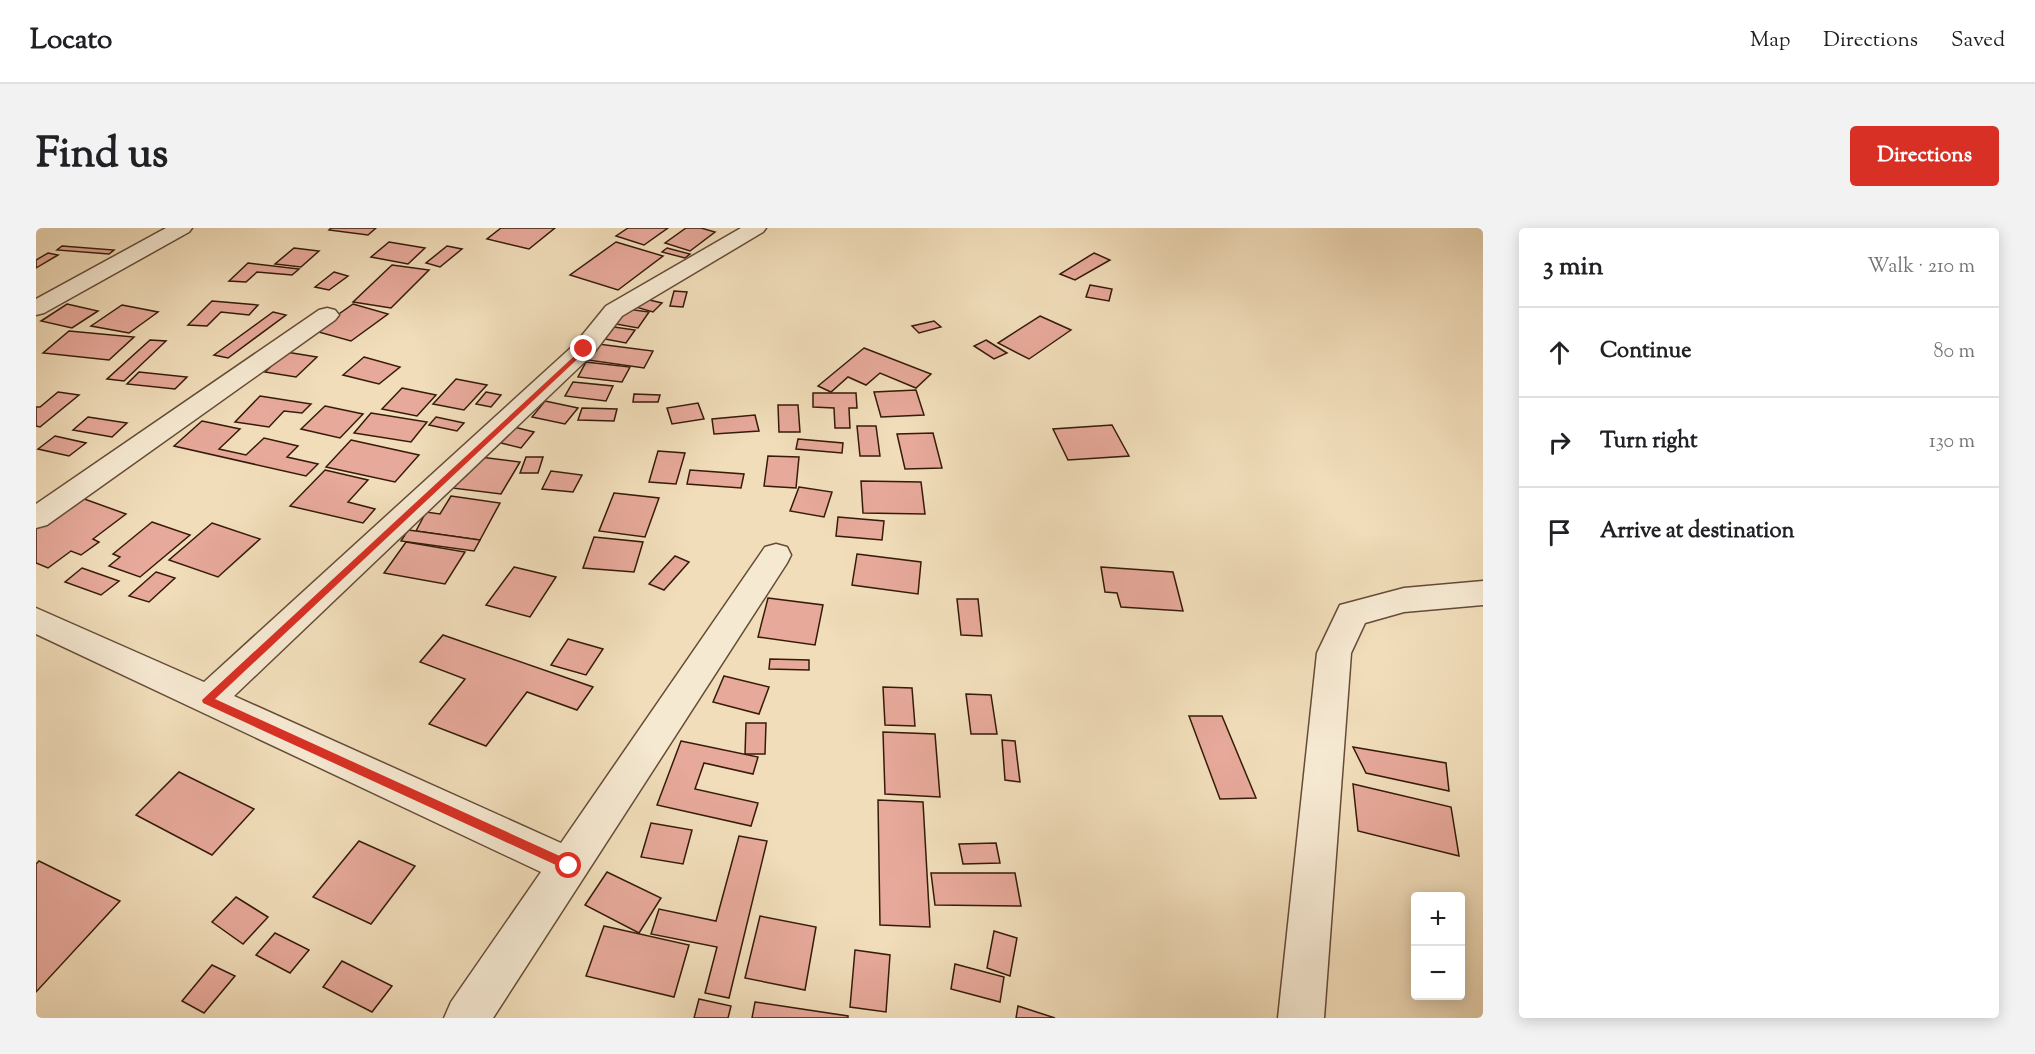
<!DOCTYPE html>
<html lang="en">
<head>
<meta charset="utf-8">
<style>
  body { margin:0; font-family:"Sorts Mill Goudy",serif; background:#f2f2f2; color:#202124 }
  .controls { position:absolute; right:18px; bottom:18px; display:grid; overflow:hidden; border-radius:6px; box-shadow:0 3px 15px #0003 }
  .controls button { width:54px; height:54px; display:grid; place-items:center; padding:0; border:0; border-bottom:2px solid #e0e0e0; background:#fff; color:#202124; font:30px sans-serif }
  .stop { position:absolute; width:18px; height:18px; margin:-14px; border:4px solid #d93025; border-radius:50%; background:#fff }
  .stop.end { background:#d93025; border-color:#fff; box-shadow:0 2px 6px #0008 }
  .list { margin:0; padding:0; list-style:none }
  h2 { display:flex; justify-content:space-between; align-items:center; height:78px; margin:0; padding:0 24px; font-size:26px }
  h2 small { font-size:20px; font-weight:400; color:#757577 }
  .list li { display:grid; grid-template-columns:39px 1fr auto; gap:18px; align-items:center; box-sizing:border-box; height:90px; padding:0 24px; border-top:2px solid #e0e0e0 }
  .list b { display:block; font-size:22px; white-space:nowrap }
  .list em { font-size:20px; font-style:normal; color:#757577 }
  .icon { flex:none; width:33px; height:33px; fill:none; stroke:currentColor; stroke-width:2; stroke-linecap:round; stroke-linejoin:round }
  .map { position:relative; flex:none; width:1447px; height:790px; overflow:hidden; border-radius:6px }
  header { display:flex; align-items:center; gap:36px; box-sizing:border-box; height:84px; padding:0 30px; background:#fff; border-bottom:2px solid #e0e0e0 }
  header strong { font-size:28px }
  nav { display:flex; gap:33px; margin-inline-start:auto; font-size:21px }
  .intro { display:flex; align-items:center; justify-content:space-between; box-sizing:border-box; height:144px; padding:0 36px }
  h1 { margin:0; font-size:42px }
  .button { padding:15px 27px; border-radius:6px; background:#d93025; color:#fff; font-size:21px; font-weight:700 }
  main { display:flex; gap:36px; padding:0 36px }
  aside { flex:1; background:#fff; border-radius:6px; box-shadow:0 3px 15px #0003 }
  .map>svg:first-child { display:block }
  .building { fill:#e7a99a; stroke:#361b0a; stroke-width:1.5 }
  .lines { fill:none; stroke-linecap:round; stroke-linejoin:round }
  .minor-casing { stroke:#654c36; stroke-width:3 }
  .minor { fill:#f6e9d2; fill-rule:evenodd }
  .route { fill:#d93025 }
</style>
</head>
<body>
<header>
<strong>Locato</strong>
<nav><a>Map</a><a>Directions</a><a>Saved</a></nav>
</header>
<div class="intro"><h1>Find us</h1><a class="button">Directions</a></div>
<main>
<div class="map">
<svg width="1447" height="790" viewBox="0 0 1447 790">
  <rect width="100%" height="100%" fill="#f1ddba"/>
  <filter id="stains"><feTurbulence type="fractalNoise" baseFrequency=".00333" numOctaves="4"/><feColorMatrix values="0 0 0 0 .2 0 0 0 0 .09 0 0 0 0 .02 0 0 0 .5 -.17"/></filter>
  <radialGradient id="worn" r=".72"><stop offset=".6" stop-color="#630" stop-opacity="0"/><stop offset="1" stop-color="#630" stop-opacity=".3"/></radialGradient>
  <g class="building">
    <path d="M295 0H340L332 7 293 2Z"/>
    <path d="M465 0H519L493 21 451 11Z"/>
    <path d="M592 0H632L608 17 580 8Z"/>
    <path d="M650 0H665L679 4 654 23 629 15Z"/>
    <path d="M353 14 389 20 372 36 335 29Z"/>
    <path d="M580 14 627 28 582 62 534 47Z"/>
    <path d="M26 18 78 22 73 26 21 22Z"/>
    <path d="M411 18 426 21 404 39 390 35Z"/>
    <path d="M258 20 283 23 265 39 239 36Z"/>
    <path d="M631 20 654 26 649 30 626 24Z"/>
    <path d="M12 25 22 27 0 40V32Z"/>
    <path d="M1058 25 1074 32 1039 52 1024 46Z"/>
    <path d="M212 35 263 41 256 47 221 44 210 54 193 53Z"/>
    <path d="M356 37 393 42 355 80 317 74Z"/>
    <path d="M298 44 312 48 293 62 279 59Z"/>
    <path d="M1054 57 1076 61 1073 73 1050 69Z"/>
    <path d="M638 63 651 64 647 79 634 78Z"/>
    <path d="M605 70 626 75 617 84 596 78Z"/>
    <path d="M176 73 222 77 213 87 185 84 171 98 152 97Z"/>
    <path d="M31 76 62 83 36 100 5 93Z"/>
    <path d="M317 76 352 86 315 113 279 103Z"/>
    <path d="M86 77 122 84 93 105 55 98Z"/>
    <path d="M591 81 613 84 602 100 580 96Z"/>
    <path d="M237 84 250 87 192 130 178 127Z"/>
    <path d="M1004 88 1035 102 993 131 962 115Z"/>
    <path d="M898 93 905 99 883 105 876 98Z"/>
    <path d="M578 99 599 102 590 115 569 111Z"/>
    <path d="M33 103 98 109 73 132 7 125Z"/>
    <path d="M114 112 130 113 88 153 71 151Z"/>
    <path d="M950 112 971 125 958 131 938 118Z"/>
    <path d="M562 116 617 123 608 140 552 132Z"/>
    <path d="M828 120 895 146 880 160 844 145 830 157 812 149 795 164 782 158Z"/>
    <path d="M250 124 281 129 260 149 229 144Z"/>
    <path d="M328 129 364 139 343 156 307 147Z"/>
    <path d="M550 134 594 139 586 154 542 149Z"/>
    <path d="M103 144 151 149 139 161 91 156Z"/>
    <path d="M420 151 451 157 428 182 397 176Z"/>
    <path d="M537 154 577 158 570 173 529 168Z"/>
    <path d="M366 160 400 167 381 188 346 181Z"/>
    <path d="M880 162 888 187 845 189 838 164Z"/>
    <path d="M22 164 43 167 4 199 0 198V179H4Z"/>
    <path d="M450 164 465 167 455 179 440 176Z"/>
    <path d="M777 165H820L821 180H813L814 200H799L798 180 777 179Z"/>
    <path d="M598 166 624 167 622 174H597Z"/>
    <path d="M224 168 275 176 266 185 248 183 233 199 199 194Z"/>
    <path d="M509 173 542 180 529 196 496 189Z"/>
    <path d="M662 175 668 191 636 196 631 180Z"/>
    <path d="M742 177H762L764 204H743Z"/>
    <path d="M289 178 327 186 304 210 265 201Z"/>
    <path d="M546 180 581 181 578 193 542 192Z"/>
    <path d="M335 185 391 194 375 214 318 205Z"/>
    <path d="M719 187 723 203 678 206 676 191Z"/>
    <path d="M52 189 91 195 76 209 37 202Z"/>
    <path d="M400 189 428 195 421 203 393 197Z"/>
    <path d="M166 193 204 201 183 221 210 227 228 210 262 218 251 229 282 236 270 248 138 218Z"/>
    <path d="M1076 197 1093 228 1032 232 1017 201Z"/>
    <path d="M821 198H840L844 228H824Z"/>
    <path d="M478 199 498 204 485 220 465 215Z"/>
    <path d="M897 205 906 240 869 241 861 206Z"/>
    <path d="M19 208 50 215 33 228 2 221Z"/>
    <path d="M762 211 807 215 806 225 760 221Z"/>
    <path d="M315 212 383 227 359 254 290 239Z"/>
    <path d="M622 223 649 225 640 256 613 254Z"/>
    <path d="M436 228 484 234 465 266 416 260Z"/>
    <path d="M732 228 763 229 760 260 728 258Z"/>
    <path d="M490 229H507L502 245H484Z"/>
    <path d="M289 242 332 252 312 274 339 281 327 295 254 278Z"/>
    <path d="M654 242 708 246 705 260 651 256Z"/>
    <path d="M515 243 546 247 537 264 506 261Z"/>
    <path d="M825 253 885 254 889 286 827 285Z"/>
    <path d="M763 259 796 264 788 289 754 283Z"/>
    <path d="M578 265 623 270 609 309 563 303Z"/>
    <path d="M40 268 90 286 57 311 63 314 45 327 35 323 12 340 0 335V296Z"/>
    <path d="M415 268 464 275 444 312 380 303 390 284 404 286Z"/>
    <path d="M802 289 848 293 846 312 800 308Z"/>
    <path d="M116 294 154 307 104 349 73 338 84 329 77 326Z"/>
    <path d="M176 295 224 311 182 349 133 332Z"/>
    <path d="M372 302 380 303 444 312 438 323 365 313Z"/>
    <path d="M558 309 607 314 598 344 547 340Z"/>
    <path d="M370 314 429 324 409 356 348 345Z"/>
    <path d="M821 326 885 334 882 366 816 357Z"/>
    <path d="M639 328 653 334 628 362 613 356Z"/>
    <path d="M478 339 520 349 494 389 450 377Z"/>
    <path d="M1065 339 1137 344 1147 383 1085 379 1081 365 1069 364Z"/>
    <path d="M46 340 83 353 65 367 29 354Z"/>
    <path d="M120 344 139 350 113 374 93 368Z"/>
    <path d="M732 370 787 377 779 417 722 409Z"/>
    <path d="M921 371H942L946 408 925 407Z"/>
    <path d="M407 407 557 459 541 482 491 464 450 518 393 496 429 451 384 434Z"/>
    <path d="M532 411 567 421 550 447 515 437Z"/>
    <path d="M734 431 773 432V442L733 441Z"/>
    <path d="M688 448 733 459 723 486 677 474Z"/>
    <path d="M847 459 876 460 879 498 849 497Z"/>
    <path d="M930 466 955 467 961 506H935Z"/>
    <path d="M1153 488H1186L1220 570 1184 571Z"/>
    <path d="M710 495H730L729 526H709Z"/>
    <path d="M847 504 899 506 904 569 849 566Z"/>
    <path d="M966 512 979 513 984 554 969 552Z"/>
    <path d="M645 513 722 529 717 546 668 535 659 561 722 575 715 598 621 577Z"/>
    <path d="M1317 519 1410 535 1413 563 1330 545Z"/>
    <path d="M143 544 218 581 176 627 100 587Z"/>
    <path d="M1317 556 1415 579 1423 628 1322 603Z"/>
    <path d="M842 572 887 574 894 699 844 697Z"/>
    <path d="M615 595 656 602 647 636 605 629Z"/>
    <path d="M703 608 731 613 693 770 669 765 681 719 615 706 623 681 680 693Z"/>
    <path d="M323 613 379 638 335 696 277 669Z"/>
    <path d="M960 615 964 635 927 636 923 616Z"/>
    <path d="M3 633 84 673 0 764V636Z"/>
    <path d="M571 644 625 670 603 705 549 677Z"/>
    <path d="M895 645H979L985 678 899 677Z"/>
    <path d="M200 669 232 689 207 716 176 694Z"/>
    <path d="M724 688 780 699 769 762 709 750Z"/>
    <path d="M568 698 653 717 638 769 550 748Z"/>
    <path d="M958 703 981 710 974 748 951 740Z"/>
    <path d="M239 705 273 722 254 745 220 727Z"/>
    <path d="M819 722 854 727 850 784 814 779Z"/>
    <path d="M306 733 356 758 336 784 287 759Z"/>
    <path d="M919 736 968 749 964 774 915 761Z"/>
    <path d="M176 737 199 748 168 785 146 773Z"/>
    <path d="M663 771 695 778 692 790H658Z"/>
    <path d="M719 774 812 788V790H716Z"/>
    <path d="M982 778 1019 790H980Z"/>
  </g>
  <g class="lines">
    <g class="minor-casing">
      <g id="minor">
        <path d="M130 0H156L153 4 8 85 0 87V71Z"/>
        <path d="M705 0H730L727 4 586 88 557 126 198 468 525 615 729 319 740 316 751 319 755 327 751 335 457 790H408L415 774 505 644 0 406V380L168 454 539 116 570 78Z"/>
        <path d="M291 80 299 82 303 87 299 92 11 297 0 300V276L283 82Z"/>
        <path d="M1447 353V377L1368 384 1329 395 1315 425 1288 790H1242L1281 425 1304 377 1368 360Z"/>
      </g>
    </g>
    <use href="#minor" class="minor"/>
  </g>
  <path class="route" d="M548 119 550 123 179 471 537 634V641L533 643 167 475 166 472Z"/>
  <rect width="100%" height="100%" filter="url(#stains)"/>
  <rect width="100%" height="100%" fill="url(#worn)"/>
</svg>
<div class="controls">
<button>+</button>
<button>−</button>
</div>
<div class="stop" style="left:533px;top:638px"></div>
<div class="stop end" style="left:548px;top:121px"></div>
</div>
<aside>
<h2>3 min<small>Walk · 210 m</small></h2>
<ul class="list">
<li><svg class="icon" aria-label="ahead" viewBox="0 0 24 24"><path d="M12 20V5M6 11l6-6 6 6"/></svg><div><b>Continue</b></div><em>80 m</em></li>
<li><svg class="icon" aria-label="right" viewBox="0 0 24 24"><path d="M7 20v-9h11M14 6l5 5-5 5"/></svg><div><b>Turn right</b></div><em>130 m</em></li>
<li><svg class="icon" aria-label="arrive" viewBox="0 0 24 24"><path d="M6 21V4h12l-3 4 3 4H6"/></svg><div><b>Arrive at destination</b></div></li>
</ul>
</aside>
</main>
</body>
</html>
